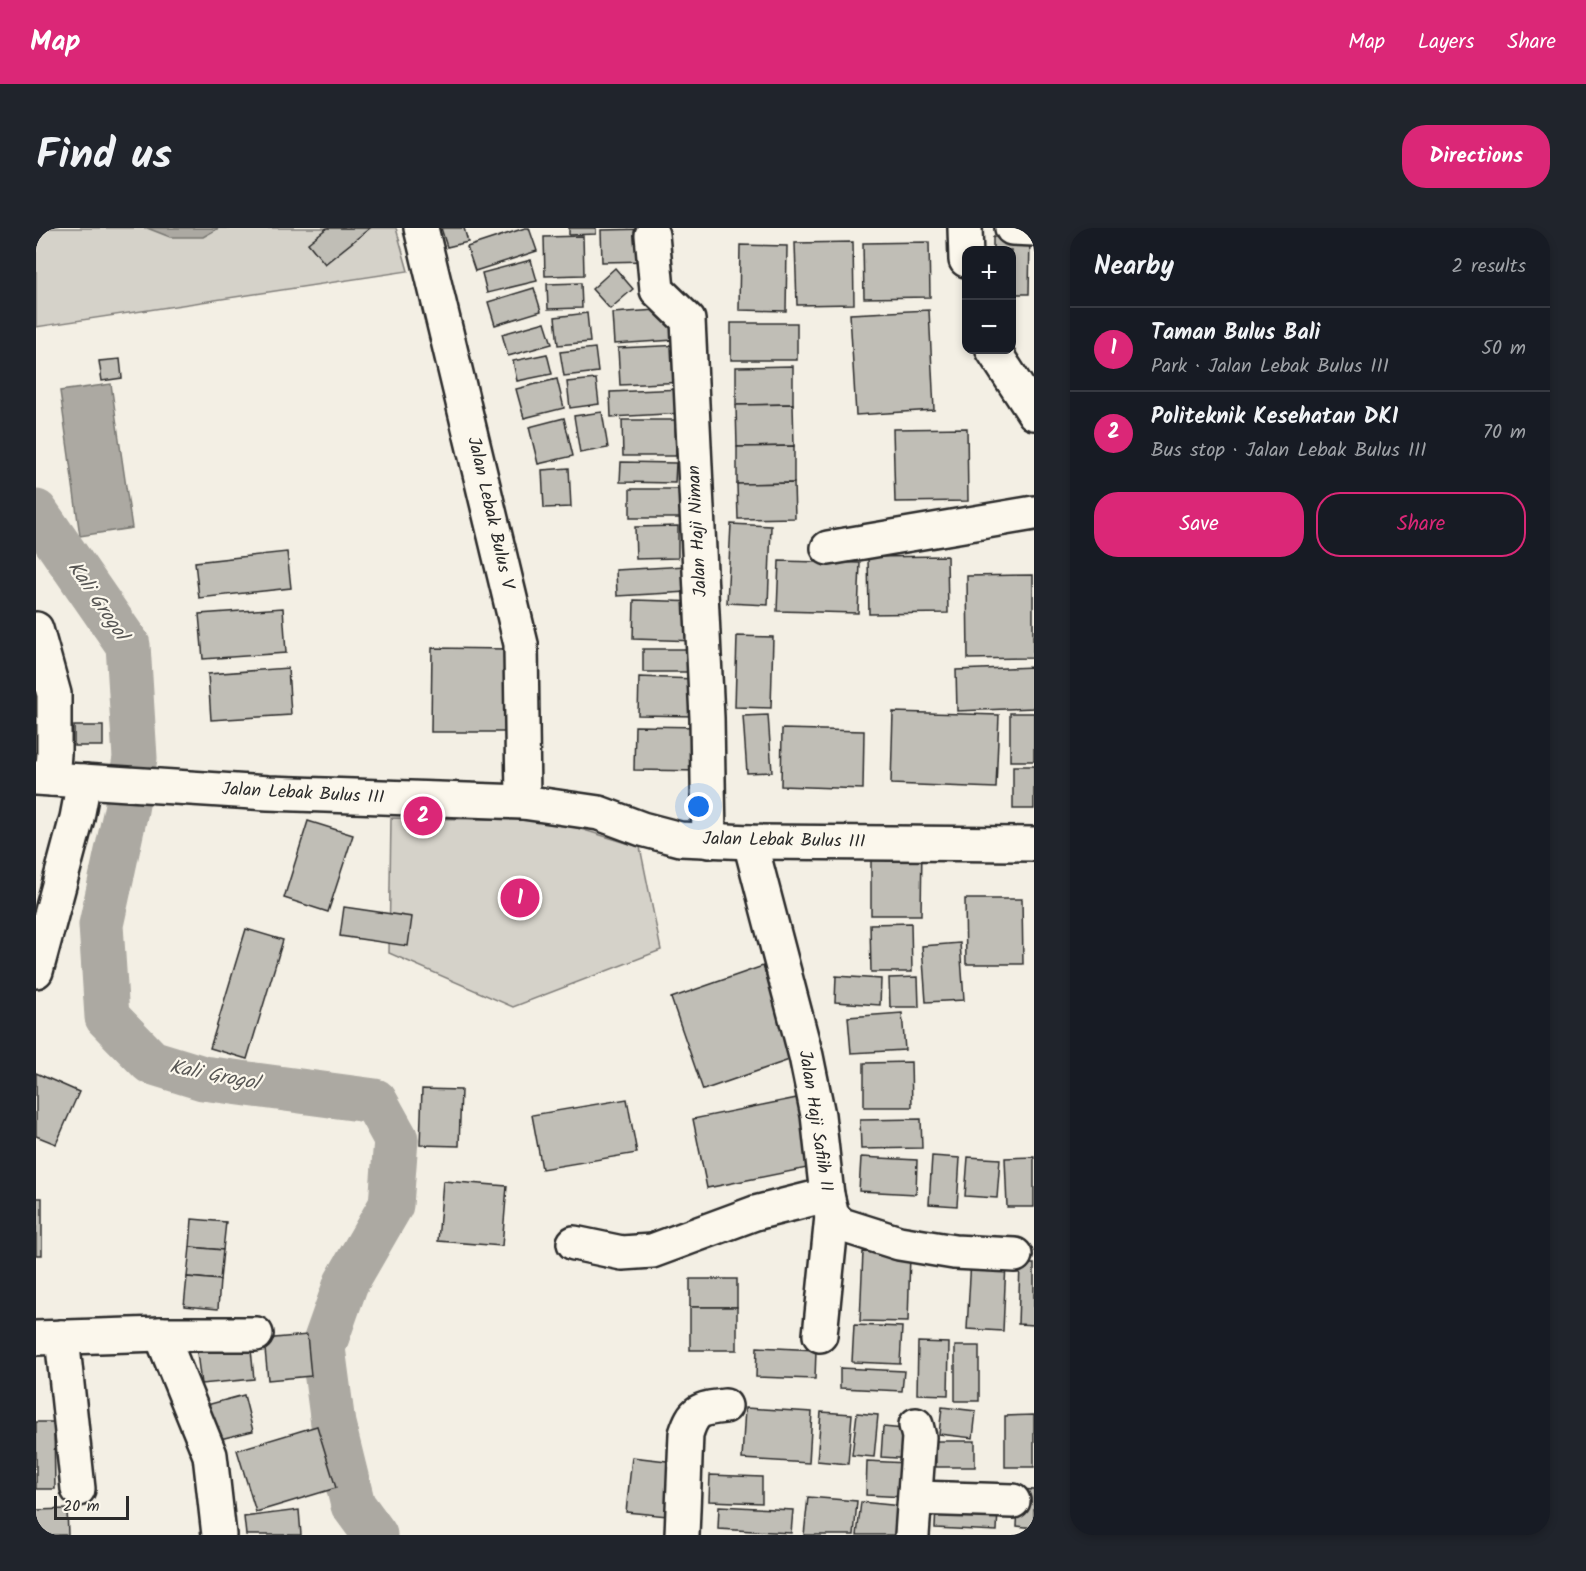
<!DOCTYPE html>
<html lang="en">
<head>
<meta charset="utf-8">
<style>
  body { margin:0; font-family:Kalam,sans-serif; background:#20242c; color:#f1f3f6 }
  .controls { position:absolute; right:18px; top:18px; display:grid; overflow:hidden; border-radius:12px; box-shadow:0 3px 9px #0003 }
  .controls button { width:54px; height:54px; display:grid; place-items:center; padding:0; border:0; border-bottom:2px solid #363941; background:#171b24; color:#f1f3f6; font:30px sans-serif }
  .scale { position:absolute; left:18px; bottom:15px; width:75px; box-sizing:border-box; padding-left:6px; border:3px solid #2b2b2b; border-top:0; font-size:16px; line-height:21px; white-space:nowrap; color:#2b2b2b; -webkit-text-stroke:4px #fbf7ec; paint-order:stroke }
  .you { position:absolute; left:663px; top:579px; width:21px; height:21px; margin:-15px; border:4px solid #fff; border-radius:50%; background:#1a73e8; box-shadow:0 0 0 9px #1a73e833 }
  .badge { display:grid; place-items:center; width:39px; height:39px; border-radius:50%; background:#db2777; color:#fff; font-size:20px; font-weight:700 }
  .pin { position:absolute; translate:-50% -50%; border:3px solid #fff; box-shadow:0 2px 6px #0006 }
  .list { margin:0; padding:0; list-style:none }
  h2 { display:flex; justify-content:space-between; align-items:center; height:78px; margin:0; padding:0 24px; font-size:26px }
  h2 small { font-size:20px; font-weight:400; color:#9ea1a6 }
  .list li { display:grid; grid-template-columns:39px 1fr auto; gap:18px; align-items:center; box-sizing:border-box; height:84px; padding:0 24px; border-top:2px solid #363941 }
  .list b { display:block; font-size:22px; white-space:nowrap }
  .list p { margin:0; font-size:20px; white-space:nowrap; color:#9ea1a6 }
  .list em { font-size:20px; font-style:normal; color:#9ea1a6 }
  .actions { display:flex; gap:12px; padding:18px 24px }
  .actions a { flex:1; padding:14px 0; border:2px solid #db2777; border-radius:24px; text-align:center; font-size:21px; color:#db2777 }
  .actions .main { background:#db2777; color:#fff }
  .map { position:relative; flex:none; width:998px; height:1307px; overflow:hidden; border-radius:24px }
  header { display:flex; align-items:center; gap:36px; box-sizing:border-box; height:84px; padding:0 30px; background:#db2777; color:#fff }
  header strong { font-size:28px }
  nav { display:flex; gap:33px; margin-inline-start:auto; font-size:21px }
  .intro { display:flex; align-items:center; justify-content:space-between; box-sizing:border-box; height:144px; padding:0 36px }
  h1 { margin:0; font-size:42px }
  .button { padding:15px 27px; border-radius:24px; background:#db2777; color:#fff; font-size:21px; font-weight:700 }
  main { display:flex; gap:36px; padding:0 36px }
  aside { flex:1; background:#171b24; border-radius:24px; box-shadow:0 3px 9px #0003 }
  .map>svg:first-child { display:block }
  .green { fill:#d5d2c9; stroke:#807e7a; stroke-width:1.5 }
  .water { fill:#aca9a2; stroke:#787772; stroke-width:1.5 }
  .lines { fill:none; stroke-linecap:round; stroke-linejoin:round }
  .river { stroke:#aca9a2; stroke-width:45 }
  .building { fill:#c0beb6; stroke:#2b2b2b; stroke-width:1.5 }
  .minor-casing { stroke:#2b2b2b; stroke-width:38 }
  .minor { stroke:#fbf7ec; stroke-width:33 }
  .labels { text-anchor:middle; dominant-baseline:central; stroke-width:4.5; stroke-linejoin:round; paint-order:stroke }
  .street-label { font-size:18px; fill:#2b2b2b; stroke:#fbf7ec }
  .water-label { font-size:20px; font-style:italic; fill:#585755; stroke:#fbf7ec }
</style>
</head>
<body>
<header>
<strong>Map</strong>
<nav><a>Map</a><a>Layers</a><a>Share</a></nav>
</header>
<div class="intro"><h1>Find us</h1><a class="button">Directions</a></div>
<main>
<div class="map">
<svg width="998" height="1307" viewBox="0 0 998 1307">
  <rect width="100%" height="100%" fill="#f3efe4"/>
  <filter id="ink" filterUnits="userSpaceOnUse"><feTurbulence type="fractalNoise" baseFrequency=".0167" numOctaves="2"/><feDisplacementMap in="SourceGraphic" scale="12" xChannelSelector="R" yChannelSelector="G"/><feConvolveMatrix kernelMatrix="1 2 1 2 8 2 1 2 1" color-interpolation-filters="sRGB"/></filter>
  <g filter="url(#ink)">
    <g class="green">
      <path d="M0 0H360L372 43 0 99Z"/>
      <path d="M355 590 515 592 604 619 625 722 477 779 353 725Z"/>
    </g>
    <g class="water">
      <path d="M111 0H183L167 9H134Z"/>
      <path d="M75 156 96 300 44 308 24 163Z"/>
    </g>
    <g class="lines">
      <path class="river" d="M0 284 92 417 99 530 90 582 65 697 71 789 115 834 167 850 339 873 360 911 355 977 310 1055 287 1120 297 1196 317 1277 339 1307"/>
    </g>
    <g class="building">
      <path d="M291 0H334L289 36 272 15Z"/>
      <path d="M405 0H428L432 14 411 19Z"/>
      <path d="M489 0H493L501 23 439 43 431 19Z"/>
      <path d="M533 0H560V6L533 7Z"/>
      <path d="M612 1 613 33 566 34 565 2Z"/>
      <path d="M547 8 548 47 509 48 508 9Z"/>
      <path d="M957 9H994L993 66H975V22H957Z"/>
      <path d="M817 14 818 76 761 77 759 15Z"/>
      <path d="M893 14 894 69 828 70 827 15Z"/>
      <path d="M704 17 751 18 750 83 703 82Z"/>
      <path d="M495 32 501 53 451 65 446 45Z"/>
      <path d="M579 40 597 61 574 81 556 61Z"/>
      <path d="M545 55 546 80 512 81 511 56Z"/>
      <path d="M498 60 505 83 459 97 452 74Z"/>
      <path d="M636 81 638 112 578 116 576 85Z"/>
      <path d="M893 82 898 182 820 187 814 86Z"/>
      <path d="M551 85 554 114 522 117 519 89Z"/>
      <path d="M509 94 516 116 472 128 466 106Z"/>
      <rect x="695" y="95" width="66" height="37"/>
      <path d="M647 117 649 154 584 157 582 120Z"/>
      <path d="M559 120 562 144 528 148 524 124Z"/>
      <path d="M511 126 516 146 481 153 477 133Z"/>
      <path d="M84 131 86 150 66 153 63 133Z"/>
      <path d="M757 138V176L700 177V139Z"/>
      <path d="M521 151 528 180 488 190 480 161Z"/>
      <path d="M560 151 563 176 534 180 531 154Z"/>
      <path d="M647 161 648 185 575 189 574 164Z"/>
      <path d="M757 176 758 218 701 219 700 177Z"/>
      <path d="M566 184 572 220 544 225 538 188Z"/>
      <path d="M528 190 537 228 502 236 493 199Z"/>
      <path d="M586 192H639L640 228H587Z"/>
      <path d="M931 200 932 273 859 274 857 201Z"/>
      <path d="M758 218V255L701 256V219Z"/>
      <path d="M585 234 640 235 639 255 584 254Z"/>
      <path d="M533 240 535 279 508 280 506 242Z"/>
      <path d="M758 255 759 290 702 291 701 256Z"/>
      <rect x="594" y="261" width="50" height="29"/>
      <path d="M695 296 735 298 732 377 691 375Z"/>
      <path d="M642 298V330L600 331 599 299Z"/>
      <path d="M251 324 255 360 163 370 159 334Z"/>
      <path d="M911 328 912 385 833 386 832 329Z"/>
      <path d="M743 333 824 335 822 385 741 383Z"/>
      <path d="M650 338 652 364 581 368 580 342Z"/>
      <path d="M997 347V430L932 431 931 348Z"/>
      <path d="M598 372 664 374 662 413 597 411Z"/>
      <path d="M247 380 250 425 167 431 163 386Z"/>
      <path d="M701 408 737 409 735 480 699 479Z"/>
      <path d="M396 420 473 421 472 504H395Z"/>
      <rect x="607" y="421" width="45" height="23"/>
      <path d="M998 439V480L921 483 920 442Z"/>
      <path d="M252 440 255 487 175 492 172 446Z"/>
      <path d="M603 449 660 451 659 488 602 487Z"/>
      <path d="M857 484 963 487 960 560 855 556Z"/>
      <rect x="974" y="485" width="24" height="48"/>
      <path d="M732 487 736 544 711 545 707 488Z"/>
      <rect x="38" y="498" width="29" height="20"/>
      <path d="M599 498 668 499 667 543 598 542Z"/>
      <path d="M746 501 828 503 827 561 745 558Z"/>
      <rect x="977" y="538" width="21" height="43"/>
      <path d="M272 593 317 607 292 684 248 670Z"/>
      <path d="M835 618H886L885 687H835Z"/>
      <path d="M929 671H986L987 736H930Z"/>
      <path d="M308 679 376 689 372 718 304 708Z"/>
      <path d="M875 695 876 744H835L834 696Z"/>
      <path d="M210 701 247 712 211 831 174 820Z"/>
      <path d="M924 715 928 772 890 774 886 718Z"/>
      <path d="M727 738 759 830 667 862 635 770Z"/>
      <path d="M800 748 845 751 844 777 799 774Z"/>
      <path d="M882 749 883 779H854L853 750Z"/>
      <path d="M866 785 869 822 815 825 812 789Z"/>
      <path d="M875 834 876 879H828V835Z"/>
      <path d="M0 845 43 864 20 916 0 908Z"/>
      <path d="M386 861 425 862 423 918 384 917Z"/>
      <path d="M761 870 776 939 671 960 657 891Z"/>
      <path d="M591 871 601 925 506 941 496 887Z"/>
      <path d="M885 891 886 920 825 921 824 892Z"/>
      <path d="M896 928 924 930 921 978 893 976Z"/>
      <path d="M825 929 881 932 880 966 823 963Z"/>
      <path d="M932 929 964 931 961 970 929 968Z"/>
      <path d="M998 929V979H971L969 930Z"/>
      <path d="M407 953 471 958 466 1018 402 1013Z"/>
      <rect x="0" y="970" width="6" height="57"/>
      <path d="M156 991 190 994 187 1022 154 1019Z"/>
      <path d="M154 1019 187 1022 184 1052 151 1049Z"/>
      <path d="M827 1024 874 1026 872 1094 824 1093Z"/>
      <path d="M935 1032 970 1034 967 1103 931 1101Z"/>
      <path d="M984 1036H998V1097L982 1096Z"/>
      <path d="M151 1049 184 1052 182 1081 148 1078Z"/>
      <rect x="654" y="1051" width="47" height="28"/>
      <rect x="654" y="1079" width="47" height="43"/>
      <path d="M818 1097 866 1099 864 1136 816 1134Z"/>
      <path d="M271 1107 275 1148 232 1152 228 1111Z"/>
      <path d="M214 1112 218 1151 165 1156 160 1117Z"/>
      <path d="M882 1114 913 1115 912 1167 881 1166Z"/>
      <rect x="919" y="1118" width="24" height="55"/>
      <path d="M721 1119 780 1122 779 1151 720 1149Z"/>
      <path d="M804 1140 868 1143 866 1163 804 1160Z"/>
      <path d="M208 1167 217 1203 176 1213 167 1178Z"/>
      <path d="M906 1179 940 1183 937 1210 903 1206Z"/>
      <path d="M709 1180 776 1184 773 1235 706 1231Z"/>
      <path d="M785 1184 816 1186 812 1236 781 1233Z"/>
      <path d="M821 1185 842 1187 838 1229 816 1227Z"/>
      <path d="M998 1187V1239H969V1188Z"/>
      <path d="M0 1194H18L19 1261H0Z"/>
      <path d="M281 1198 300 1260 220 1284 201 1222Z"/>
      <path d="M847 1199 879 1202 877 1231 845 1229Z"/>
      <path d="M899 1213H939V1239H900Z"/>
      <path d="M596 1229 648 1235 642 1289 590 1284Z"/>
      <path d="M831 1233 871 1235 870 1269 830 1267Z"/>
      <path d="M674 1247 726 1249V1275L673 1273Z"/>
      <path d="M983 1261 998 1262V1300L981 1298Z"/>
      <path d="M772 1269 821 1273 818 1307H768Z"/>
      <path d="M825 1274 875 1279 872 1307H821Z"/>
      <path d="M683 1278 757 1282 755 1305 682 1301Z"/>
      <path d="M900 1278 962 1281 961 1303 899 1300Z"/>
      <path d="M31 1281 32 1307H0V1282Z"/>
      <path d="M263 1282 265 1307H210L208 1289Z"/>
    </g>
    <g class="lines">
      <g class="minor-casing">
        <g id="minor">
          <path d="M385 0 485 416 487 574"/>
          <path d="M929 0 930 32"/>
          <path d="M976 0 998 1"/>
          <path d="M616 7 621 62 652 92 671 490 673 613"/>
          <path d="M957 122 998 185"/>
          <path d="M792 320 998 285"/>
          <path d="M0 401 18 466V526L16 551"/>
          <path d="M0 550 232 565 487 574 563 585 606 601 644 611 714 614 998 616"/>
          <path d="M714 614 770 828 782 887 791 967 796 988 806 997 863 1015 918 1024 979 1027"/>
          <path d="M0 743 41 590 48 553"/>
          <path d="M538 1015 586 1025 616 1023 719 985 791 967"/>
          <path d="M125 1106 174 1227 183 1307"/>
          <path d="M784 1107 796 988"/>
          <path d="M26 1109 42 1261"/>
          <path d="M0 1110 125 1106H220"/>
          <path d="M880 1270 977 1273"/>
          <path d="M646 1307 650 1206C658 1181 664 1181 689 1178"/>
          <path d="M876 1307 883 1209 880 1197"/>
        </g>
      </g>
      <use href="#minor" class="minor"/>
    </g>
  </g>
  <g class="labels">
    <g class="street-label">
      <text transform="translate(454 285) rotate(77)">Jalan Lebak Bulus V</text>
      <text transform="translate(662 303) rotate(-93)">Jalan Haji Niman</text>
      <text transform="translate(267 566) rotate(3)">Jalan Lebak Bulus III</text>
      <text transform="translate(748 613) rotate(1)">Jalan Lebak Bulus III</text>
      <text transform="translate(779 893) rotate(81)">Jalan Haji Safiih II</text>
    </g>
    <g class="water-label">
      <text transform="translate(61 373) rotate(56)">Kali Grogol</text>
      <text transform="translate(178 848) rotate(11)">Kali Grogol</text>
    </g>
  </g>
</svg>
<div class="controls">
<button>+</button>
<button>−</button>
</div>
<div class="scale">20 m</div>
<div class="you"></div>
<div class="pin badge" style="left:484px;top:670px">1</div>
<div class="pin badge" style="left:387px;top:588px">2</div>
</div>
<aside>
<h2>Nearby<small>2 results</small></h2>
<ul class="list">
<li><span class="badge">1</span><div><b>Taman Bulus Bali</b><p>Park · Jalan Lebak Bulus III</p></div><em>50 m</em></li>
<li><span class="badge">2</span><div><b>Politeknik Kesehatan DKI</b><p>Bus stop · Jalan Lebak Bulus III</p></div><em>70 m</em></li>
</ul>
<div class="actions"><a class="main">Save</a><a>Share</a></div>
</aside>
</main>
</body>
</html>
